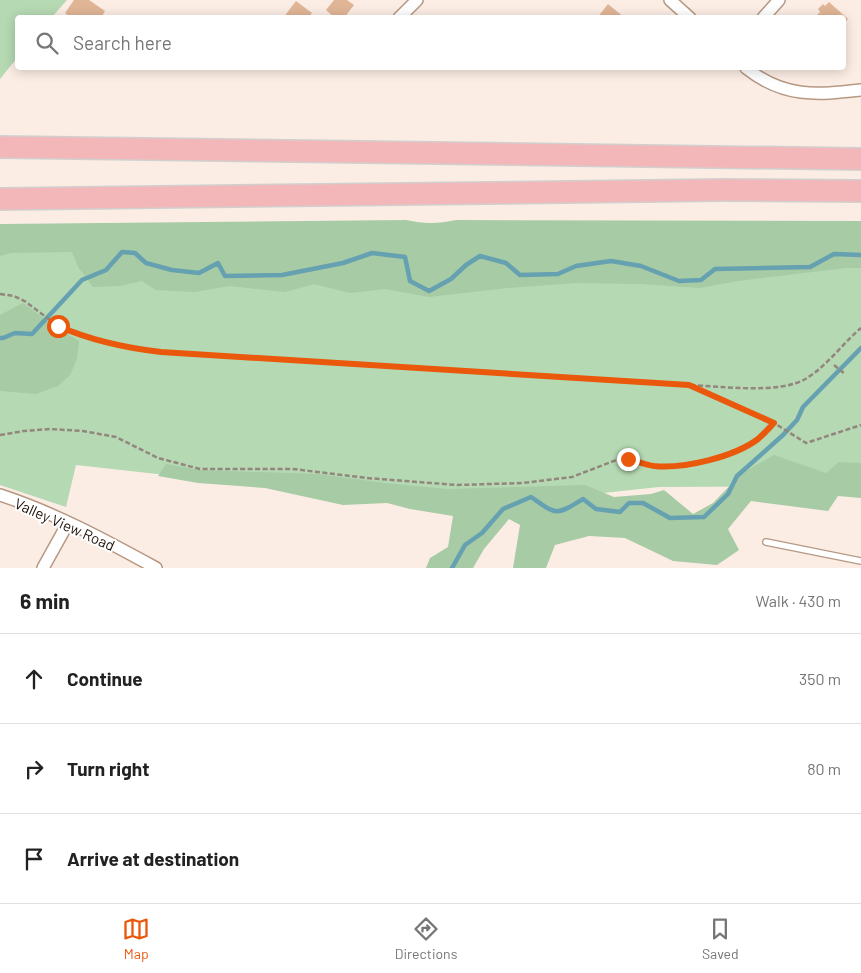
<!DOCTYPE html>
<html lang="en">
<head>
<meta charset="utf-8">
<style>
  body { margin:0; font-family:Barlow,sans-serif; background:#f6f6f6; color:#222 }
  .stop { position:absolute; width:15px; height:15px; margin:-11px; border:4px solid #ea580c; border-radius:50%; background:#fff }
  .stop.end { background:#ea580c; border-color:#fff; box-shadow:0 1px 5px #0008 }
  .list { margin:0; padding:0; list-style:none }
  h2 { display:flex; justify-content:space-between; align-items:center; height:65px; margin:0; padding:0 20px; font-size:21px }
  h2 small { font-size:16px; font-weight:400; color:#767676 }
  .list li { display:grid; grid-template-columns:32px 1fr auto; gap:15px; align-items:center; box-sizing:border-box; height:90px; padding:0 20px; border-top:1px solid #e0e0e0 }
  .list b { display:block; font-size:19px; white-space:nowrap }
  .list em { font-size:16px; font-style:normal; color:#767676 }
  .icon { flex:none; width:28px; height:28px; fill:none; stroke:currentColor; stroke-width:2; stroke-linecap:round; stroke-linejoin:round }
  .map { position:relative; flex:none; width:861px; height:568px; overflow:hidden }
  .search { position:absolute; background:#fff; box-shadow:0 2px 12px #0003; left:15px; right:15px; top:15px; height:55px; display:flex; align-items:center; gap:12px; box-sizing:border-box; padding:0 18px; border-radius:5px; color:#767676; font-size:19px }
  .sheet { height:335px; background:#fff }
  nav { display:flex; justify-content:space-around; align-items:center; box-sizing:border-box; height:70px; border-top:1px solid #e0e0e0; background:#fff; font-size:14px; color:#767676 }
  nav a { display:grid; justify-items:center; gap:2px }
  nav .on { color:#ea580c }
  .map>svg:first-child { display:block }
  .green { fill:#b5d9b3 }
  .forest { fill:#a7cba5 }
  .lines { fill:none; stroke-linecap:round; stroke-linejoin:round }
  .stream { stroke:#65a1b0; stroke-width:4.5 }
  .building { fill:#e0b596 }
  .service-casing { stroke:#b69883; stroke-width:8 }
  .minor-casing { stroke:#b69883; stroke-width:14 }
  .motorway-casing { stroke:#d2d0ce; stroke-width:24 }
  .path { stroke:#92867d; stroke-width:2.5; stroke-dasharray:5 2.5; stroke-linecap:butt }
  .service { stroke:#fff; stroke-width:5.5 }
  .minor { stroke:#fff; stroke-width:11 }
  .motorway { stroke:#f3b7b9; stroke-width:21 }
  .route { stroke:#ea580c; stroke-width:6 }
  .labels { text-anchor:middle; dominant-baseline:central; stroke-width:4; stroke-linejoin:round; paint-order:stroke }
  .street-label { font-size:15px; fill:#1e130b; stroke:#fff }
</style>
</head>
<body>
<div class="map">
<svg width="861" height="568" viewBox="0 0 861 568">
  <rect width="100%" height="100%" fill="#fbede4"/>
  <g class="green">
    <path d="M0 0H67L52 17 18 18 17 58 0 79Z"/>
    <path d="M0 236H861V486L659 487 465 508 76 465 66 507 0 485Z"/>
  </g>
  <g class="forest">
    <path d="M406 220C424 224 438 224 456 220L861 221V268H846L738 281 700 288 641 284 577 283 508 288 429 297 385 289 350 293 314 284 285 292 229 286 195 292 156 290 142 281 120 286 93 287 78 267 72 252 11 253 0 256V224Z"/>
    <path d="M23 303 57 328 79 341 77 359 70 375 58 386 36 394 0 391V315Z"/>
    <path d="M774 455 826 473 839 462 861 463V498L838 496 828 511 751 501 728 529 739 550 717 565 673 561 625 538 589 536 555 545 546 568H513L520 525 509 519 484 549 473 568H426L430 558 448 547 453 516 410 509 387 503 343 505 265 488 198 483 158 476 166 464 199 470 318 474 385 483 448 489 585 485 614 497 651 494 664 490 693 514 713 503 742 473Z"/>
  </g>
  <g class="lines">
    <g class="stream">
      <path d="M0 338H3L15 333 32 334 82 280 106 270 122 252 135 253 146 263 172 270 199 273 218 263 225 276 282 275 343 263 372 253 405 257 410 281 429 291 451 279 466 265 480 256 506 263 520 275 558 274 576 266 611 261 641 266 679 281 701 280 715 269 810 267 834 254 861 255"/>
      <path d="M452 568 465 545 482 533 503 509 531 497C557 515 555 516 583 499L596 509 620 512 629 503H643L670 518 704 517 728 494 737 476 783 435 797 420 803 407 861 348"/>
    </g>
  </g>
  <g class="building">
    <path d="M74 0H89L105 11 101 18H71L65 13Z"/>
    <path d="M334 0H347L354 5 344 18H335L326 10Z"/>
    <path d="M296 1 312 13 308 18H283Z"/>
    <path d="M829 2 848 19 844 24V18H819L817 15 820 12 818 9 823 4 825 6Z"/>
    <path d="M608 4 625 18H597Z"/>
  </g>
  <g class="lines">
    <g class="service-casing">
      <path id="service" d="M766 542 861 561"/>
    </g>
    <g class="minor-casing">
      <g id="minor">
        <path d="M670 0 690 18"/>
        <path d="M399 18 417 0"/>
        <path d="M763 18 779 0"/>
        <path d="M746 68C784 98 816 95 861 90"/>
        <path d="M0 495C55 513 105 540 156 568"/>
        <path d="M43 568 68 523"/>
      </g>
    </g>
    <g class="motorway-casing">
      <g id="motorway">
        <path d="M0 147 861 159"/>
        <path d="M0 199 724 190 861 191"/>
      </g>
    </g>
    <g class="path">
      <path d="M0 294 14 296 26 302 58 326 66 330 110 343 135 349 161 352 689 385C721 386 780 395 807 378 828 365 843 343 861 328"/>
      <path d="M834 365 845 374"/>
      <path d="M689 385 774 423"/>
      <path d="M0 435 24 431 50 429 83 431 116 437 158 458 200 469H293L367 478 457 485 523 483 572 477 619 459 654 466H672L707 460 724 456 757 440 774 423 806 443 861 425"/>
    </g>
    <use href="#service" class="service"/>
    <use href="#minor" class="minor"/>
    <use href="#motorway" class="motorway"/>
  </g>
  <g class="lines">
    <path class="route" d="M58 326C90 340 126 348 161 352L689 385 774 423C769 428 764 434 758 439 734 457 684 469 654 466 646 465 636 461 628 459"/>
  </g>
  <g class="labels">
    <g class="street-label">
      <text transform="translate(65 524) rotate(24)">Valley View Road</text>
    </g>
  </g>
</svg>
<div class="stop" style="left:58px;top:326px"></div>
<div class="stop end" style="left:628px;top:459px"></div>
<div class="search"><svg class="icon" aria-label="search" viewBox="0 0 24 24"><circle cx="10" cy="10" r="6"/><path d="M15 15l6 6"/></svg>Search here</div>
</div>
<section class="sheet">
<h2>6 min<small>Walk · 430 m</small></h2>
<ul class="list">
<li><svg class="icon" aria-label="ahead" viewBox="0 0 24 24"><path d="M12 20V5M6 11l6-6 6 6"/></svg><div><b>Continue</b></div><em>350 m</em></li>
<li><svg class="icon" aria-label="right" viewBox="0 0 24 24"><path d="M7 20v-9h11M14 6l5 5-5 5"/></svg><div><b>Turn right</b></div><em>80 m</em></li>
<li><svg class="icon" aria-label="arrive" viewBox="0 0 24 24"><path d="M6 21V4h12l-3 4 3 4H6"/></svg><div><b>Arrive at destination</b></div></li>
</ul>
</section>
<nav>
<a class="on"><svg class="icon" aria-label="map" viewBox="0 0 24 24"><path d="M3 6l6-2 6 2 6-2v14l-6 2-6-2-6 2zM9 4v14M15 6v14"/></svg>Map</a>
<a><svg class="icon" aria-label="directions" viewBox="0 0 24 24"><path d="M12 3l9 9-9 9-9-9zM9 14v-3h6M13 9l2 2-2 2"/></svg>Directions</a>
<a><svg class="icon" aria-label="saved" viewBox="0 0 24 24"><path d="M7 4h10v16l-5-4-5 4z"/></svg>Saved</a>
</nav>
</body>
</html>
